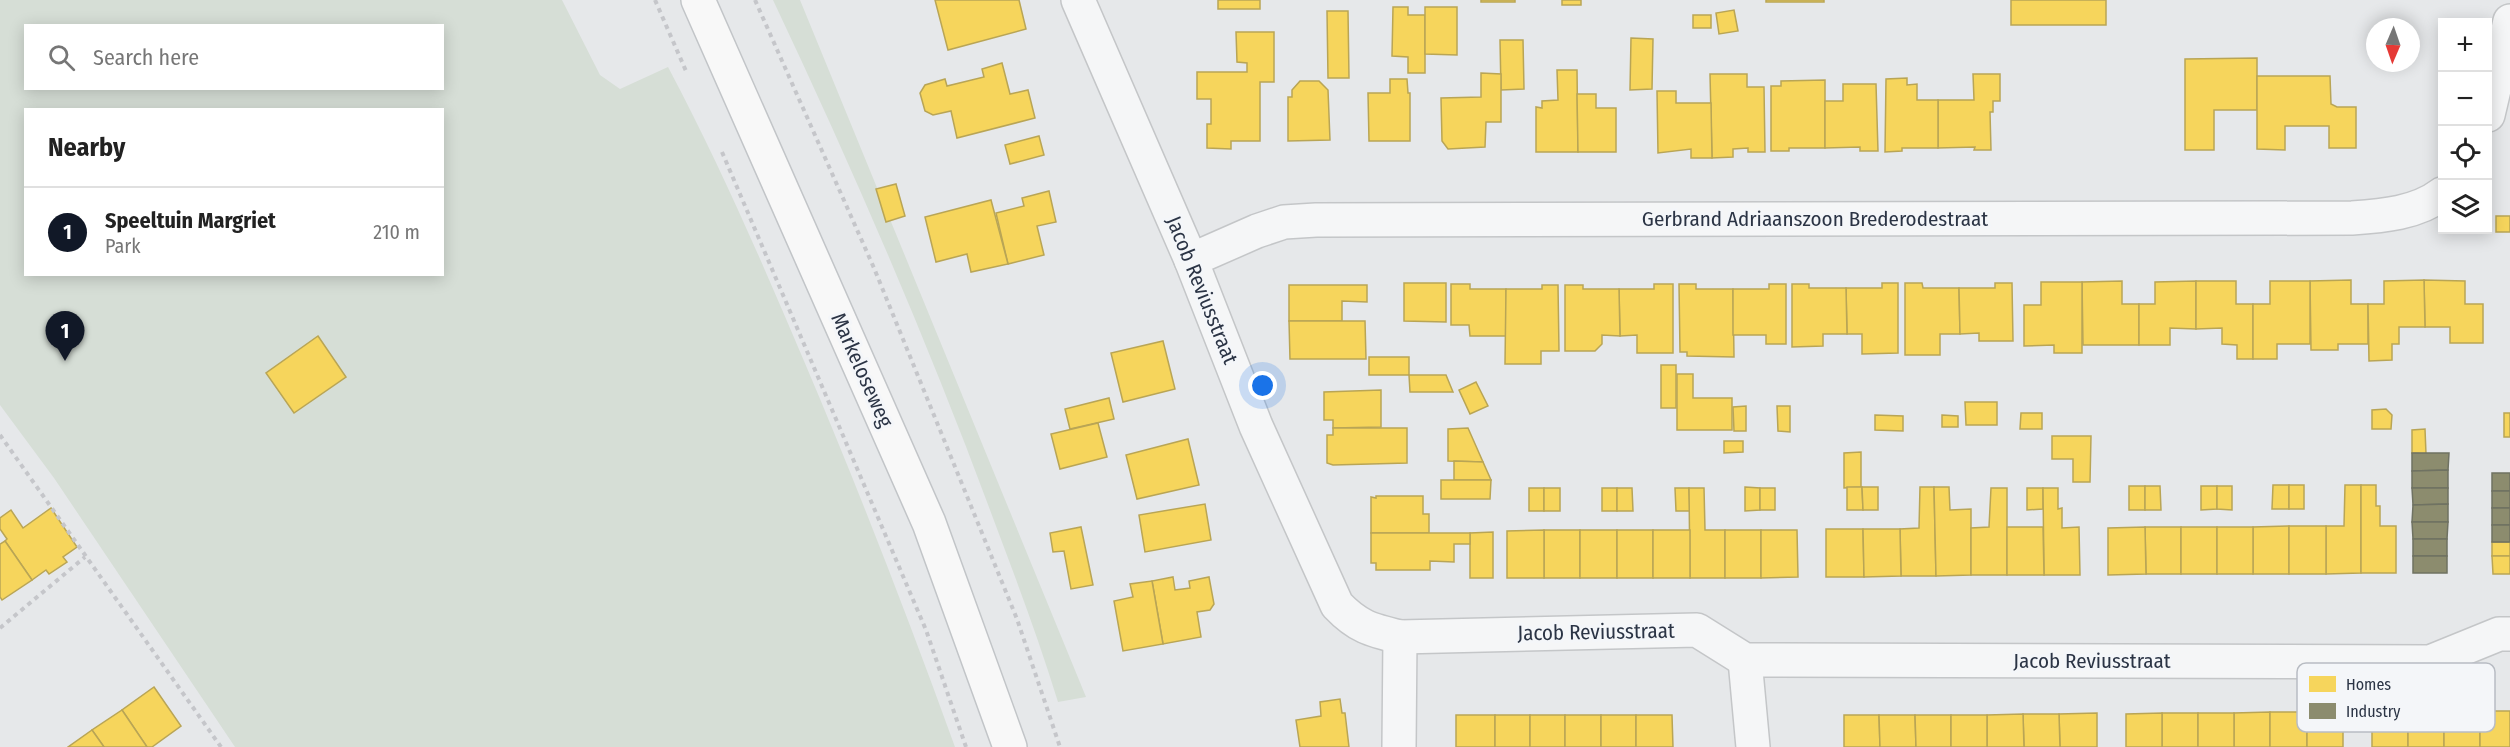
<!DOCTYPE html>
<html lang="en">
<head>
<meta charset="utf-8">
<style>
  body { margin:0; font-family:"Fira Sans Condensed",sans-serif; background:#f6f6f6; color:#222 }
  .controls { position:absolute; right:18px; top:18px; display:grid; overflow:hidden; border-radius:0px; box-shadow:0 3px 15px #0003 }
  .controls button { width:54px; height:54px; display:grid; place-items:center; padding:0; border:0; border-bottom:2px solid #e0e0e0; background:#fff; color:#222; font:30px sans-serif }
  .compass { position:absolute; left:2366px; top:18px; width:54px; height:54px; border-radius:50%; background:#fff; box-shadow:0 3px 15px #0003; rotate:182deg }
  .you { position:absolute; left:1263px; top:386px; width:21px; height:21px; margin:-15px; border:4px solid #fff; border-radius:50%; background:#1a73e8; box-shadow:0 0 0 9px #1a73e833 }
  .badge { display:grid; place-items:center; width:39px; height:39px; border-radius:50%; background:#111827; color:#fff; font-size:20px; font-weight:700 }
  .pin { position:absolute; translate:-50% -50px; filter:drop-shadow(0 2px 3px #0008) }
  .pin::after { content:''; position:absolute; top:32px; width:21px; height:18px; background:inherit; clip-path:polygon(0 0,100% 0,50% 100%) }
  .list { margin:0; padding:0; list-style:none }
  h2 { display:flex; justify-content:space-between; align-items:center; height:78px; margin:0; padding:0 24px; font-size:26px }
  h2 small { font-size:20px; font-weight:400; color:#767676 }
  .list li { display:grid; grid-template-columns:39px 1fr auto; gap:18px; align-items:center; box-sizing:border-box; height:90px; padding:0 24px; border-top:2px solid #e0e0e0 }
  .list b { display:block; font-size:22px; white-space:nowrap }
  .list p { margin:0; font-size:20px; white-space:nowrap; color:#767676 }
  .list em { font-size:20px; font-style:normal; color:#767676 }
  .icon { flex:none; width:33px; height:33px; fill:none; stroke:currentColor; stroke-width:2; stroke-linecap:round; stroke-linejoin:round }
  .map { position:relative; flex:none; width:2510px; height:747px; overflow:hidden }
  .search { position:absolute; background:#fff; box-shadow:0 3px 15px #0003; left:24px; top:24px; width:420px; height:66px; display:flex; align-items:center; gap:15px; box-sizing:border-box; padding:0 21px; border-radius:0px; color:#767676; font-size:22px }
  .panel { position:absolute; background:#fff; box-shadow:0 3px 15px #0003; left:24px; top:108px; width:420px; height:168px; border-radius:0px }
  .map>svg:first-child { display:block }
  .green { fill:#d6ded6; fill-rule:evenodd }
  .homes { fill:#f6d55c; stroke:#b9a555; stroke-width:1.5 }
  .industry { fill:#8c8c6e; stroke:#6f7262; stroke-width:1.5 }
  .lines { fill:none; stroke-linecap:round; stroke-linejoin:round }
  .minor-casing { stroke:#c4c6c8; stroke-width:36 }
  .major-casing { stroke:#c2c5c8; stroke-width:36 }
  .path { stroke:#c5c6ca; stroke-width:4; stroke-dasharray:4.5 4.5; stroke-linecap:butt }
  .minor { stroke:#f5f6f7; stroke-width:33 }
  .major { stroke:#f8f8f8; stroke-width:33 }
  .labels { text-anchor:middle; dominant-baseline:central; stroke-width:6; stroke-linejoin:round; paint-order:stroke }
  .street-label { font-size:21px; fill:#2b3445; stroke:#f4f6f9 }
  .key { fill:#f4f6f9; stroke:#b8bcc3; stroke-width:1.5 }
  .key-label { font-size:16px; fill:#2b3445 }
</style>
</head>
<body>
<div class="map">
<svg width="2510" height="747" viewBox="0 0 2510 747">
  <rect width="100%" height="100%" fill="#e6e8ea"/>
  <g class="green">
    <path d="M0 0H562L600 75 620 89 668 67C719 163 762 262 804 361 858 488 908 617 955 747H235L54 478 0 405ZM26 26H442V88H26ZM26 110H442V274H26Z"/>
    <path d="M773 0H800L1086 697 1058 702C1039 640 1016 579 993 518 928 342 853 169 773 0Z"/>
  </g>
  <g class="homes">
    <path d="M935 0H1019L1026 29 948 50Z"/>
    <rect x="1218" y="0" width="42" height="9"/>
    <rect x="1481" y="0" width="34" height="2"/>
    <rect x="1562" y="0" width="19" height="5"/>
    <rect x="1766" y="0" width="58" height="2"/>
    <rect x="2011" y="0" width="95" height="25"/>
    <path d="M1393 7H1408V15H1425V73H1408V57L1392 56Z"/>
    <path d="M1425 7H1457V55L1425 54Z"/>
    <path d="M1734 10 1738 31 1719 34 1716 13Z"/>
    <path d="M1327 11H1348L1349 78H1328Z"/>
    <rect x="1693" y="15" width="18" height="13"/>
    <path d="M1236 32H1274V82H1260V141H1231V149L1207 148V124H1211V99H1197V72H1247V63L1237 62Z"/>
    <path d="M1631 38 1653 39 1652 89 1630 90Z"/>
    <path d="M1500 40H1523L1524 89 1501 90Z"/>
    <path d="M2257 58V110H2214V150H2185V59Z"/>
    <path d="M1002 63 1010 94 1028 90 1035 118 957 138 951 111 933 115 925 111 920 93 925 85 945 79 947 86 984 77 982 69Z"/>
    <path d="M1557 70H1577L1578 152H1536V107L1542 108V101L1558 100Z"/>
    <path d="M1481 73 1501 74V122H1486L1485 147 1448 149 1442 141 1441 98 1481 97Z"/>
    <path d="M1710 74H1747V87H1764L1765 152H1748V148L1733 149V157L1712 158Z"/>
    <path d="M1973 74H2000V101H1993V112H1990L1991 150H1974L1975 147 1938 148V100H1974Z"/>
    <path d="M2257 76H2330L2331 104 2337 107H2356V148H2329V126H2285V150L2257 149Z"/>
    <path d="M1907 78V85L1917 84V100H1938V148H1902V151L1885 152 1886 79Z"/>
    <path d="M1390 79H1407L1408 93H1410V141H1369L1368 93H1390Z"/>
    <path d="M1825 80V148H1789V151H1771V86H1781V81Z"/>
    <path d="M1300 81H1319L1328 90 1330 140 1288 141V97H1292V90Z"/>
    <path d="M1843 84H1876L1878 151H1860V147L1825 148V101H1843Z"/>
    <path d="M1657 91H1676V103H1711L1712 158H1691V149L1658 153Z"/>
    <path d="M1577 94H1596V108H1616V152H1578Z"/>
    <path d="M1039 136 1044 155 1010 164 1005 145Z"/>
    <path d="M896 184 905 216 886 222 876 189Z"/>
    <path d="M1049 191 1056 222 1037 226 1044 255 1008 264 996 213 1024 206 1022 198Z"/>
    <path d="M991 200 1008 264 971 272 967 254 936 262 925 217Z"/>
    <rect x="2496" y="216" width="14" height="16"/>
    <path d="M2351 280V304H2368V344H2338V350H2311L2310 281Z"/>
    <path d="M2424 280 2465 281V304H2483V343H2450V327H2425Z"/>
    <path d="M2424 280 2425 327H2399V344H2392V360L2369 361 2368 304H2384V281Z"/>
    <path d="M2122 281V304H2139V345H2083L2082 282Z"/>
    <path d="M2196 281V329L2170 328V345H2139V304H2155V282Z"/>
    <path d="M2196 281H2236V304H2253V359H2237V345L2222 344V328L2196 329Z"/>
    <path d="M2270 281H2310V344H2277V359H2253V304H2270Z"/>
    <path d="M2041 282H2082V353H2054V345L2024 346V305H2041Z"/>
    <path d="M1404 283H1446V322L1404 321Z"/>
    <path d="M1882 283H1898V353L1862 354V334H1847L1846 288H1882Z"/>
    <path d="M1905 283H1922L1923 288H1959L1960 334H1940V355H1905Z"/>
    <path d="M1995 283H2012L2013 341H1979V333L1960 334 1959 288H1995Z"/>
    <path d="M1451 284H1470V289H1506L1507 336H1470L1469 325H1451Z"/>
    <path d="M1654 284H1673V353H1637V335L1620 336 1619 289H1654Z"/>
    <path d="M1679 284H1696V289H1733L1734 357 1687 356V352H1680Z"/>
    <path d="M1769 284H1786V344H1766V335H1733V289H1769Z"/>
    <path d="M1792 284H1809V288H1846L1847 334H1823V346L1792 347Z"/>
    <path d="M1289 285H1367V302L1342 301V321H1289Z"/>
    <path d="M1542 285H1558L1559 351H1541V364H1505L1506 289H1542Z"/>
    <path d="M1565 285H1583V289H1619L1620 336 1602 335V344L1595 351H1565Z"/>
    <path d="M1289 321H1365L1366 359H1290Z"/>
    <path d="M318 336 346 377 294 413 266 373Z"/>
    <path d="M1163 341 1175 389 1123 402 1111 353Z"/>
    <rect x="1369" y="357" width="40" height="18"/>
    <rect x="1661" y="365" width="15" height="43"/>
    <path d="M1677 374H1693V398H1732V430H1677Z"/>
    <path d="M1409 375H1446L1453 392H1410Z"/>
    <path d="M1476 382 1488 406 1470 414 1459 390Z"/>
    <path d="M1381 390V427L1333 428V420H1324V392Z"/>
    <path d="M1109 398 1114 419 1070 429 1065 409Z"/>
    <path d="M1965 402H1997V425H1966Z"/>
    <path d="M1746 406V431H1734L1733 407Z"/>
    <path d="M1777 406H1790V432L1778 431Z"/>
    <path d="M2386 409 2392 415 2391 429H2372V410Z"/>
    <path d="M2021 413H2042V429H2020Z"/>
    <rect x="2504" y="413" width="6" height="24"/>
    <path d="M1875 415 1903 416V431L1875 430Z"/>
    <path d="M1942 415 1958 416V427H1942Z"/>
    <path d="M1098 423 1107 457 1060 469 1051 434Z"/>
    <path d="M1333 428H1407V463L1333 465 1327 463V435H1333Z"/>
    <path d="M1468 428 1483 462 1448 461V429Z"/>
    <path d="M2425 429 2426 454 2412 453V430Z"/>
    <path d="M2052 436H2091L2090 482H2073V459H2052Z"/>
    <path d="M1188 439 1199 485 1137 499 1126 455Z"/>
    <path d="M1724 441H1743V452L1724 453Z"/>
    <path d="M1861 452V487L1844 488V453Z"/>
    <path d="M1454 461 1483 462 1491 480H1454Z"/>
    <path d="M1441 480H1491L1490 499H1441Z"/>
    <path d="M2273 485H2289V509H2272Z"/>
    <rect x="2289" y="485" width="15" height="24"/>
    <path d="M2345 485H2361V573L2326 574V526H2344Z"/>
    <path d="M2361 485H2376V506H2380V526H2396V573H2361Z"/>
    <rect x="2129" y="486" width="16" height="24"/>
    <path d="M2145 486H2160L2161 510H2145Z"/>
    <path d="M2201 486H2217V509L2201 510Z"/>
    <path d="M2217 486H2232V510L2217 509Z"/>
    <path d="M1745 487 1760 488V510L1745 511Z"/>
    <path d="M1847 487H1862L1863 510H1847Z"/>
    <path d="M1862 487H1878V510H1863Z"/>
    <path d="M1920 487H1934L1936 576H1901L1900 529 1919 528Z"/>
    <path d="M1934 487H1949L1950 510 1971 509V575L1936 576Z"/>
    <rect x="1529" y="488" width="15" height="23"/>
    <rect x="1544" y="488" width="16" height="23"/>
    <rect x="1602" y="488" width="15" height="23"/>
    <path d="M1617 488H1632L1633 511H1617Z"/>
    <path d="M1675 488H1689L1690 511H1676Z"/>
    <path d="M1689 488H1704L1705 530H1725V578H1690Z"/>
    <rect x="1760" y="488" width="15" height="22"/>
    <path d="M1991 488H2007V575H1971V528L1989 527Z"/>
    <path d="M2027 488H2043V509L2027 510Z"/>
    <path d="M2043 488H2058V509L2062 508V528L2079 527 2080 575H2044Z"/>
    <path d="M1376 496H1423V514H1429V533H1371V497L1376 498Z"/>
    <path d="M1205 504 1211 540 1145 552 1139 515Z"/>
    <path d="M51 508 77 547 63 557 67 562 49 574 46 570 32 580 5 541 7 539 0 529V518L11 510 23 528Z"/>
    <path d="M2289 526V574H2253V527Z"/>
    <rect x="2289" y="526" width="37" height="48"/>
    <path d="M1081 527 1093 585 1071 589 1064 551 1053 552 1050 533Z"/>
    <path d="M2007 527H2043L2044 575H2007Z"/>
    <path d="M2145 527H2181V574H2146Z"/>
    <path d="M2145 527 2146 574 2108 575V528Z"/>
    <rect x="2181" y="527" width="36" height="47"/>
    <rect x="2217" y="527" width="36" height="47"/>
    <path d="M1826 529H1863L1864 577H1826Z"/>
    <path d="M1863 529H1900L1901 576 1864 577Z"/>
    <rect x="1544" y="530" width="36" height="48"/>
    <path d="M1544 530V578H1507V531Z"/>
    <rect x="1580" y="530" width="37" height="48"/>
    <rect x="1617" y="530" width="36" height="48"/>
    <rect x="1653" y="530" width="37" height="48"/>
    <rect x="1725" y="530" width="36" height="48"/>
    <path d="M1761 530H1797L1798 577 1761 578Z"/>
    <path d="M1493 532V578H1470V533Z"/>
    <path d="M1371 533H1470V544H1454V562L1430 561V570H1376V563H1371Z"/>
    <path d="M5 541 32 580 2 600 0 597V544Z"/>
    <rect x="2492" y="542" width="18" height="14"/>
    <path d="M2492 556H2510V574H2493Z"/>
    <path d="M1173 577 1175 590 1190 588 1189 581 1209 577 1214 604 1210 610 1197 612 1201 637 1163 644 1152 581Z"/>
    <path d="M1152 581 1163 644 1123 651 1114 601 1133 597 1130 584Z"/>
    <path d="M154 687 181 726 152 747H147L122 710Z"/>
    <path d="M1340 699 1342 713H1345L1349 747H1300L1296 720 1321 716 1320 702Z"/>
    <path d="M122 710 147 747H104L92 730Z"/>
    <rect x="2372" y="711" width="36" height="36"/>
    <rect x="2408" y="711" width="36" height="36"/>
    <rect x="2444" y="711" width="36" height="36"/>
    <rect x="2480" y="711" width="30" height="36"/>
    <path d="M2270 712V747H2234V713Z"/>
    <rect x="2270" y="712" width="37" height="35"/>
    <rect x="2307" y="712" width="36" height="35"/>
    <path d="M2097 713V747H2060L2059 714Z"/>
    <rect x="2162" y="713" width="36" height="34"/>
    <path d="M2162 713V747H2126V714Z"/>
    <rect x="2198" y="713" width="36" height="34"/>
    <path d="M2023 714H2059L2060 747H2024Z"/>
    <path d="M2023 714 2024 747H1987V715Z"/>
    <rect x="1456" y="715" width="39" height="32"/>
    <rect x="1495" y="715" width="35" height="32"/>
    <rect x="1530" y="715" width="35" height="32"/>
    <rect x="1565" y="715" width="36" height="32"/>
    <rect x="1601" y="715" width="35" height="32"/>
    <path d="M1636 715H1672L1673 747H1636Z"/>
    <path d="M1844 715H1879L1880 747H1844Z"/>
    <path d="M1879 715H1915L1916 747H1880Z"/>
    <path d="M1915 715H1951V747H1916Z"/>
    <rect x="1951" y="715" width="36" height="32"/>
    <path d="M92 730 104 747H68Z"/>
  </g>
  <g class="industry">
    <path d="M2412 453H2449L2448 470 2412 471Z"/>
    <path d="M2448 470V488H2412V471Z"/>
    <rect x="2492" y="473" width="18" height="18"/>
    <path d="M2412 488H2448V504L2413 505Z"/>
    <rect x="2492" y="491" width="18" height="17"/>
    <path d="M2448 504V522H2412L2413 505Z"/>
    <rect x="2492" y="508" width="18" height="17"/>
    <path d="M2412 522H2448L2447 539H2413Z"/>
    <rect x="2492" y="525" width="18" height="17"/>
    <rect x="2413" y="539" width="34" height="17"/>
    <rect x="2413" y="556" width="34" height="17"/>
  </g>
  <g class="lines">
    <g class="minor-casing">
      <g id="minor">
        <path d="M1078 0 1191 260 1256 426 1337 605C1358 627 1371 630 1400 637L1697 630 1745 660 2430 662 2499 634H2510"/>
        <path d="M2488 115 2510 21"/>
        <path d="M1191 260 1257 231 1284 222 1316 220 2352 218C2383 216 2417 213 2442 194"/>
        <path d="M1745 660 1753 747"/>
        <path d="M1399 747 1400 637"/>
      </g>
    </g>
    <g class="major-casing">
      <path id="major" d="M698 0 929 523 1010 747"/>
    </g>
    <g class="path">
      <path d="M655 0 686 71"/>
      <path d="M755 0 874 268 1017 619 1060 747"/>
      <path d="M722 152 926 630 966 747"/>
      <path d="M0 435 221 747"/>
      <path d="M0 628 85 557"/>
    </g>
    <use href="#minor" class="minor"/>
    <use href="#major" class="major"/>
  </g>
  <g class="labels">
    <g class="street-label">
      <text x="1815" y="219">Gerbrand Adriaanszoon Brederodestraat</text>
      <text transform="translate(1202 290) rotate(68)">Jacob Reviusstraat</text>
      <text transform="translate(862 370) rotate(66)">Markeloseweg</text>
      <text transform="translate(1596 632) rotate(-1)">Jacob Reviusstraat</text>
      <text x="2092" y="661">Jacob Reviusstraat</text>
    </g>
  </g>
  <rect x="2297" y="663" width="198" height="69" rx="9" class="key"/>
  <rect x="2309" y="676" width="27" height="16" fill="#f6d55c"/>
  <rect x="2309" y="703" width="27" height="16" fill="#8c8c6e"/>
  <g class="key-label">
    <text x="2346" y="690">Homes</text>
    <text x="2346" y="717">Industry</text>
  </g>
</svg>
<div class="controls">
<button>+</button>
<button>−</button>
<button><svg class="icon" aria-label="locate" viewBox="0 0 24 24"><circle cx="12" cy="12" r="6"/><path d="M12 2v4M12 18v4M2 12h4M18 12h4"/></svg></button>
<button><svg class="icon" aria-label="layers" viewBox="0 0 24 24"><path d="M12 4l9 5-9 5-9-5zM3 14l9 5 9-5"/></svg></button>
</div>
<svg class="compass" viewBox="-18 -18 36 36"><path d="M0-13l5 13h-10z" fill="#e53935"/><path d="M0 13l5-13h-10z" fill="#767676"/></svg>
<div class="you"></div>
<div class="pin badge" style="left:65px;top:361px">1</div>
<div class="search"><svg class="icon" aria-label="search" viewBox="0 0 24 24"><circle cx="10" cy="10" r="6"/><path d="M15 15l6 6"/></svg>Search here</div>
<section class="panel">
<h2>Nearby<small></small></h2>
<ul class="list">
<li><span class="badge">1</span><div><b>Speeltuin Margriet</b><p>Park</p></div><em>210 m</em></li>
</ul>
</section>
</div>
</body>
</html>
